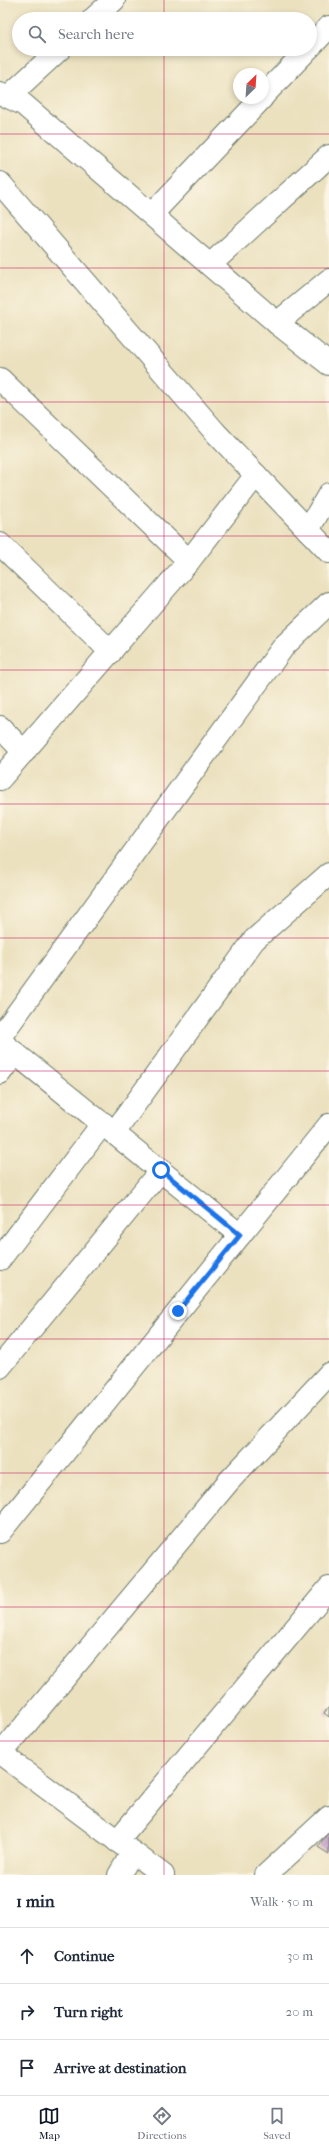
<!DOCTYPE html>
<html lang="en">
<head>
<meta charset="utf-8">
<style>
  body { margin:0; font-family:"IM FELL French Canon",serif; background:#f2f2f3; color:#1f2937 }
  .compass { position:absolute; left:233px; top:68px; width:36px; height:36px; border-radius:50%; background:#fff; box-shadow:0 2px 6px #0003; rotate:25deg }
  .stop { position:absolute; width:12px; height:12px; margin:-9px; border:3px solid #1a73e8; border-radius:50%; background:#fff }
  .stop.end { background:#1a73e8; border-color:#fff; box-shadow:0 1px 4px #0008 }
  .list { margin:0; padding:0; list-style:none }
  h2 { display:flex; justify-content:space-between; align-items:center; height:52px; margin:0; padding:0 16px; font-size:17px }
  h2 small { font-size:13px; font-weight:400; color:#747a83 }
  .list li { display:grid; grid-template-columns:26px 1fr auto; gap:12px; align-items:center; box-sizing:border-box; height:56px; padding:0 16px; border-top:1px solid #e0e1e3 }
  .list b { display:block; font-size:15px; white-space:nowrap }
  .list em { font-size:13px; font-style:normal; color:#747a83 }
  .icon { flex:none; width:22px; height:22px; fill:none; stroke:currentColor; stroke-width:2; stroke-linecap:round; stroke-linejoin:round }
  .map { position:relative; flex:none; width:329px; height:1875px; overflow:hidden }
  .search { position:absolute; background:#fff; box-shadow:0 2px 6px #0003; left:12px; right:12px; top:12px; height:44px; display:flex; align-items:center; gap:10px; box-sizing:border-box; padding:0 14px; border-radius:22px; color:#747a83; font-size:15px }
  .sheet { height:220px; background:#fff }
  nav { display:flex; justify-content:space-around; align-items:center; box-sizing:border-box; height:56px; border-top:1px solid #e0e1e3; background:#fff; font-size:11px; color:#747a83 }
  nav a { display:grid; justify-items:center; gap:2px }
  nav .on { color:#111827 }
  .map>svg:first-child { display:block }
  .building { fill:url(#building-back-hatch) }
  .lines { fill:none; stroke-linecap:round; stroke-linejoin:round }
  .minor-casing { stroke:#667665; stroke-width:24 }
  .tertiary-casing { stroke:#667665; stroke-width:24 }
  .minor { stroke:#fff; stroke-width:22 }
  .tertiary { stroke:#fff; stroke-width:22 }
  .route { stroke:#1a73e8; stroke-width:5 }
  .grid { fill:none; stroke:#c2185b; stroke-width:1; stroke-opacity:0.55 }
</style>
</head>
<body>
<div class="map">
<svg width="329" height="1875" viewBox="0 0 329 1875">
  <defs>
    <pattern id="building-back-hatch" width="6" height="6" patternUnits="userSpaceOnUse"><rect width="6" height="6" fill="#bf92c7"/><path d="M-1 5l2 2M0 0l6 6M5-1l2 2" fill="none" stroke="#9b78a2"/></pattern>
  </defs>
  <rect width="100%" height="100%" fill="#fcf5e5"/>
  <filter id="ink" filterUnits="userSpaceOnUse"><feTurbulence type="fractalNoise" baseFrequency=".025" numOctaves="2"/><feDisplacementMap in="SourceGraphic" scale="8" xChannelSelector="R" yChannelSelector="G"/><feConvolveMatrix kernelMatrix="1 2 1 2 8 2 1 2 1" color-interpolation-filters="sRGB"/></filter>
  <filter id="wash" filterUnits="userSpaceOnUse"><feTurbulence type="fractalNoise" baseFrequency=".012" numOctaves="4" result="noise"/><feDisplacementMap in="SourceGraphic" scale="16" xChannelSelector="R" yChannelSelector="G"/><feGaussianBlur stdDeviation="0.9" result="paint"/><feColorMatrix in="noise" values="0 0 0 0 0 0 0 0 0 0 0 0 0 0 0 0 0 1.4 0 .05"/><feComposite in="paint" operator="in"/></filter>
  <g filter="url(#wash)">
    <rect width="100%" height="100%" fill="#ebe1bf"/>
    <g id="blocks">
      <g class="building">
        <path d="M329 1707V1717L324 1713Z"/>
        <path d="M329 1831V1854L318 1847Z"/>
      </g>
    </g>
  </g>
  <g filter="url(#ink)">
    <use href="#blocks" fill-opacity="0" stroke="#667665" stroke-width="1"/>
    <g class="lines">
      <g class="minor-casing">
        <g id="minor">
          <path d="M93 19 114 0"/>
          <path d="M310 47 329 27"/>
          <path d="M0 93 23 104 277 323 329 364"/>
          <path d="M9 96 60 49"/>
          <path d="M263 96 308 49"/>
          <path d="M0 183 215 432 329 552"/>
          <path d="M152 214 262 98"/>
          <path d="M211 264 329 156"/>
          <path d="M277 323 329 280"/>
          <path d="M0 379 189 561 0 779"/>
          <path d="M308 530 329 494"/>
          <path d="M0 544 111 652"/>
          <path d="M189 561 256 475"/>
          <path d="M0 727 24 752"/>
          <path d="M0 1037 284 646 329 603"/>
          <path d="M0 1041 240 1235"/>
          <path d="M0 1073 15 1053"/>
          <path d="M114 1133 254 940 329 874"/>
          <path d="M0 1259 103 1123"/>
          <path d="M0 1367 161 1170"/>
          <path d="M0 1532 329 1125"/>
          <path d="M1 1754 229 1481 329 1374"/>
          <path d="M117 1841 329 1588"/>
          <path d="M119 1875 132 1853"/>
          <path d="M266 1875 329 1817"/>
        </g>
      </g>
      <g class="tertiary-casing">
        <path id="tertiary" d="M0 1753 163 1875"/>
      </g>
      <use href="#minor" class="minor"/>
      <use href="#tertiary" class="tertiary"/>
    </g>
  </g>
  <g class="lines" filter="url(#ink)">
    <path class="route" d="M161 1170 240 1235 178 1311"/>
  </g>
  <path class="grid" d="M164 0V19M164 49V1875M0 134H329M0 268H329M0 402H329M0 536H329M0 670H329M0 804H329M0 938H329M0 1071H329M0 1205H329M0 1339H329M0 1473H329M0 1607H329M0 1741H329"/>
</svg>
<svg class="compass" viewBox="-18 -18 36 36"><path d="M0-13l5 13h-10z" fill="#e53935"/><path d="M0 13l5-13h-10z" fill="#747a83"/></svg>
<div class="stop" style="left:161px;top:1170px"></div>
<div class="stop end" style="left:178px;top:1311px"></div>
<div class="search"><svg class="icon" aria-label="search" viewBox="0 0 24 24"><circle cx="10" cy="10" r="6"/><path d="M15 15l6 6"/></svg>Search here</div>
</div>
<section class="sheet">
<h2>1 min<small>Walk · 50 m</small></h2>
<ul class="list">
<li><svg class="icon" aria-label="ahead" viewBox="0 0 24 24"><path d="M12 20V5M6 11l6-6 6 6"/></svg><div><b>Continue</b></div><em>30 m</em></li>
<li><svg class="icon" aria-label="right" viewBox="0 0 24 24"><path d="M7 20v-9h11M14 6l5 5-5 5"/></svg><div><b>Turn right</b></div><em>20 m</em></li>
<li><svg class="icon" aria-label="arrive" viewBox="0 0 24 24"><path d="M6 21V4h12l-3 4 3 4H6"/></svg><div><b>Arrive at destination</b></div></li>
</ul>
</section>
<nav>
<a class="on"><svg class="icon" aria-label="map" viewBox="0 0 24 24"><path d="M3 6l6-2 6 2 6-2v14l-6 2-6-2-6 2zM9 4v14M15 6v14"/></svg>Map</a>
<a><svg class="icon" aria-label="directions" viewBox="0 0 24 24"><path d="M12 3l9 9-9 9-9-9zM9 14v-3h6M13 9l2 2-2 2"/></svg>Directions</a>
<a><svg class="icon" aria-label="saved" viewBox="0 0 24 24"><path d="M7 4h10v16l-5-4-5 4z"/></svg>Saved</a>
</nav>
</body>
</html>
